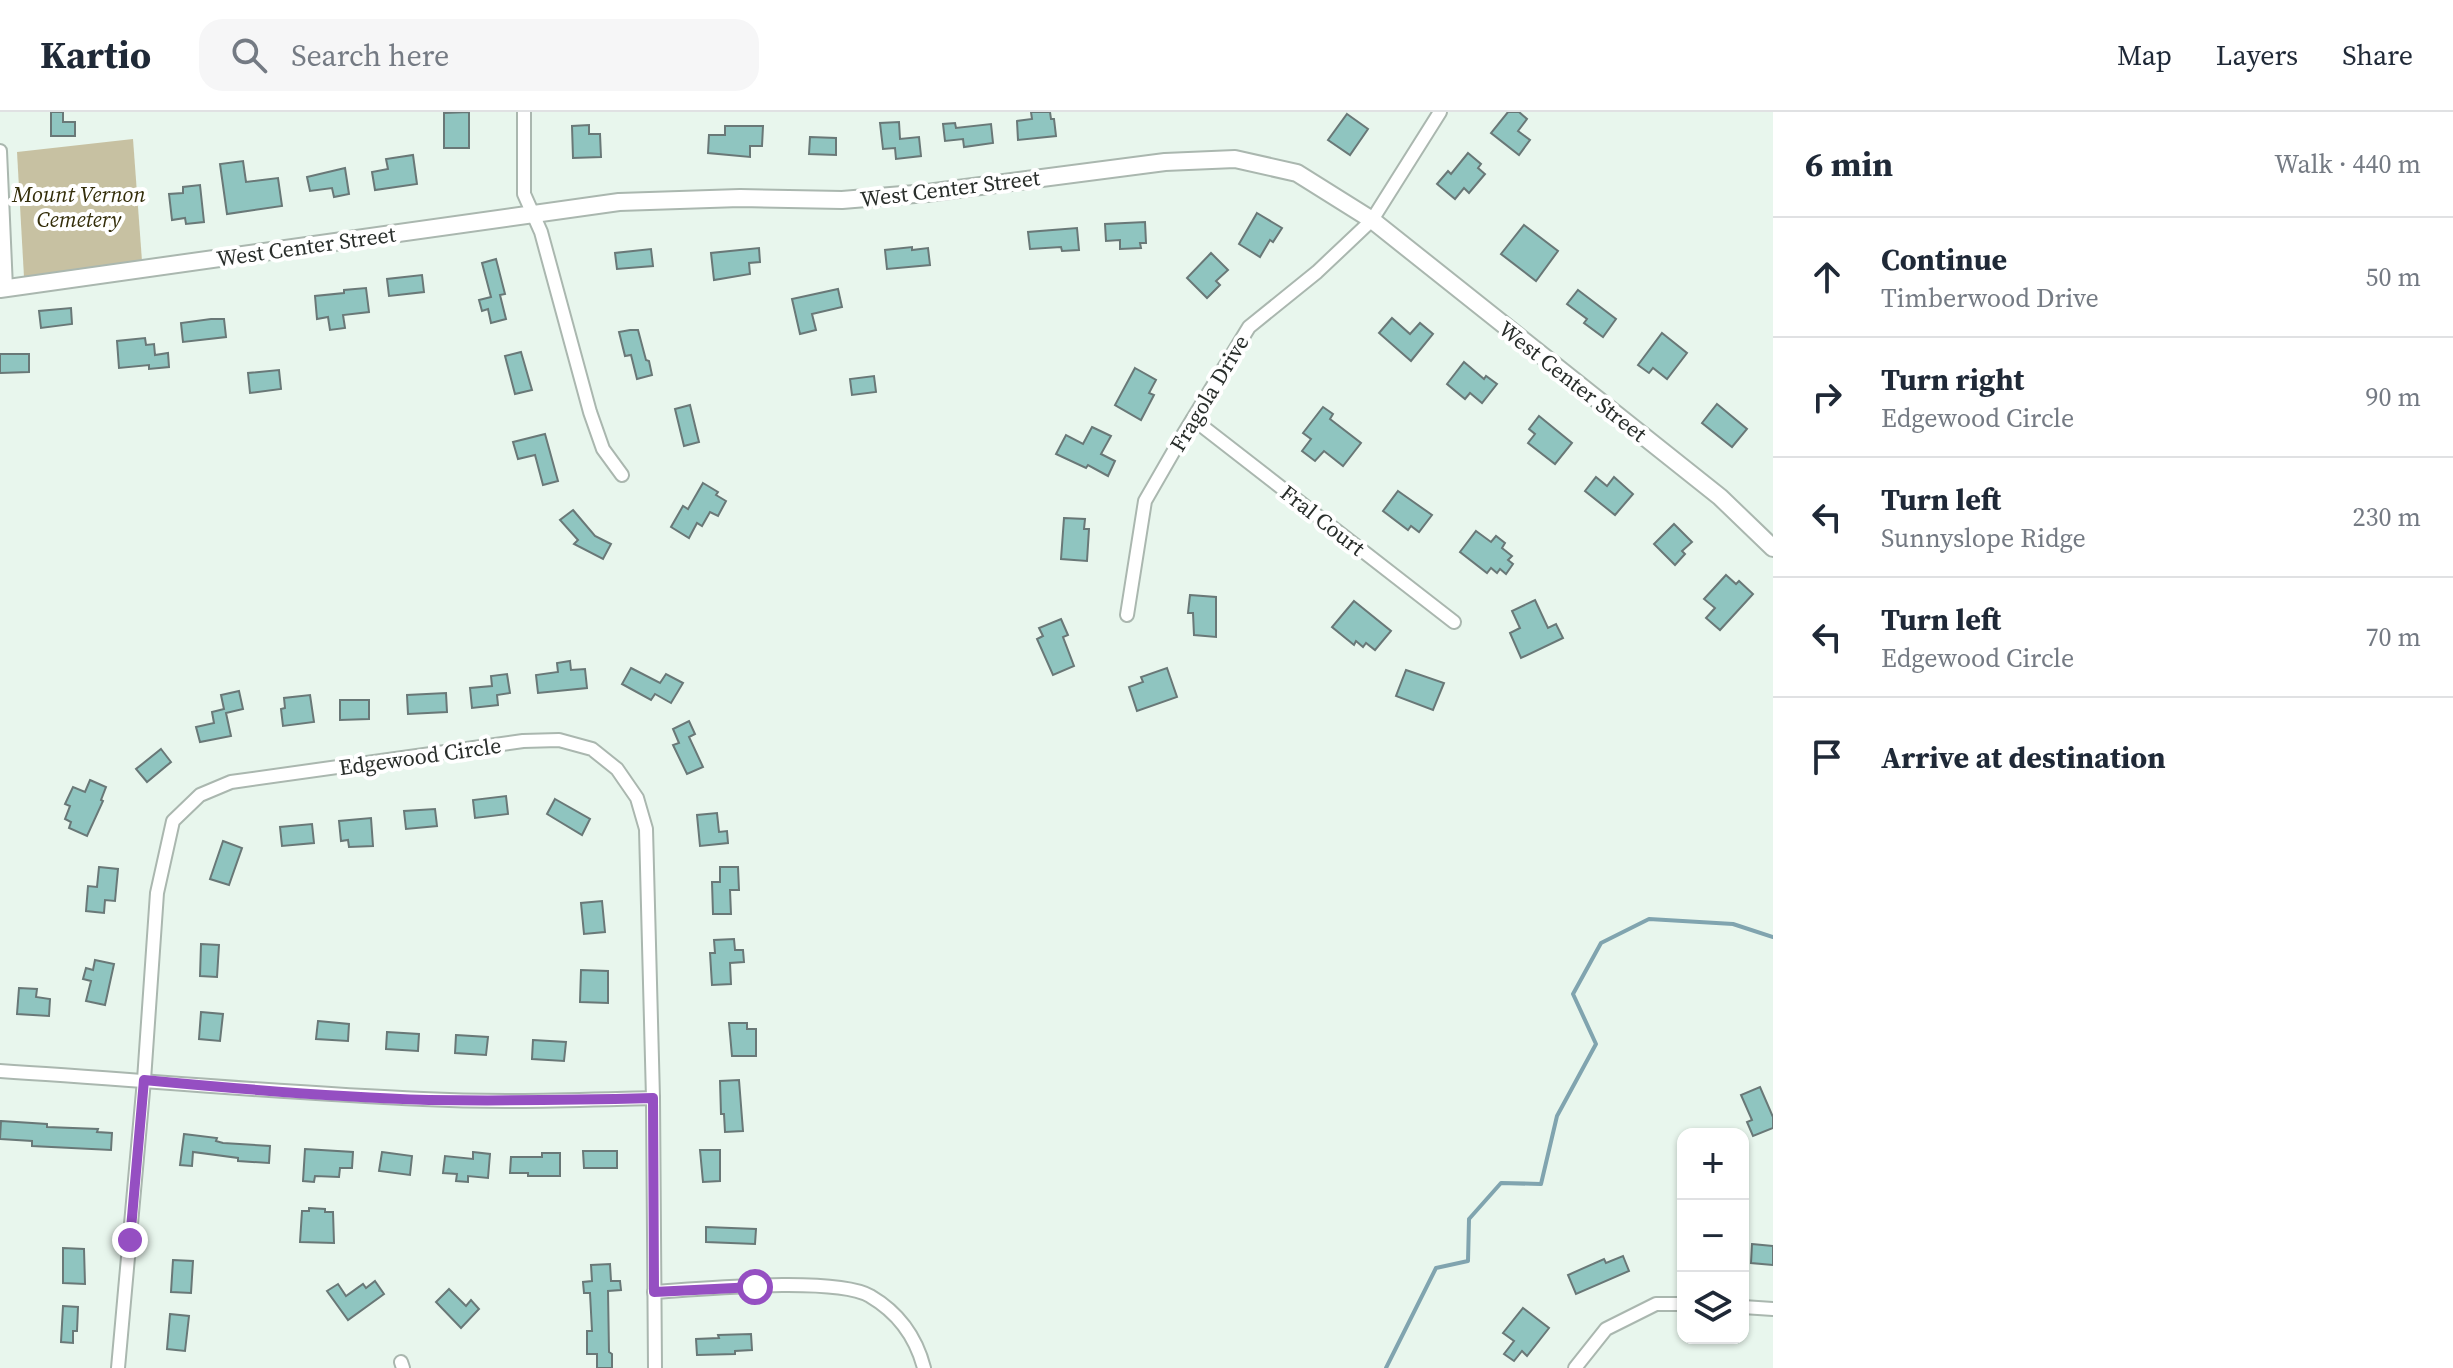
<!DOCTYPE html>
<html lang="en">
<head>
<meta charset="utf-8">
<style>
  body { margin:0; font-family:"Source Serif 4",serif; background:#f6f6f7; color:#1f2937 }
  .controls { position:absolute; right:24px; bottom:24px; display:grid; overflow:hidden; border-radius:16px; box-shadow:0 2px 6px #0004 }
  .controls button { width:72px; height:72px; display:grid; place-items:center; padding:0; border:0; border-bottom:2px solid #e0e1e3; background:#fff; color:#1f2937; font:40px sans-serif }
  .stop { position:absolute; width:24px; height:24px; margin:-18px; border:6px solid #954fc2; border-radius:50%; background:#fff }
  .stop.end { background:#954fc2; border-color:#fff; box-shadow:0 2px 8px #0008 }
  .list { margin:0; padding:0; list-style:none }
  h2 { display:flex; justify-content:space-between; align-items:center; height:104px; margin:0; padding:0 32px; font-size:34px }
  h2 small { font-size:26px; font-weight:400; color:#747a83 }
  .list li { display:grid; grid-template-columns:52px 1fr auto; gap:24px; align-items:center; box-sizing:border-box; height:120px; padding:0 32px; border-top:2px solid #e0e1e3 }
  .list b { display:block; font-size:30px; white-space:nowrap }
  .list p { margin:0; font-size:26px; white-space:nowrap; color:#747a83 }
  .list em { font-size:26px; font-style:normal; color:#747a83 }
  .icon { flex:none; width:44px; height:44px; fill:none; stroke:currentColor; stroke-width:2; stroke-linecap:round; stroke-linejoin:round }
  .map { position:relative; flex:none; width:1773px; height:1256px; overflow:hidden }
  header { display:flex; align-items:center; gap:48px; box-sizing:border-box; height:112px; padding:0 40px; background:#fff; border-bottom:2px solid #e0e1e3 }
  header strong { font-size:38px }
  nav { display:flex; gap:44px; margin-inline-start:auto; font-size:28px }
  .search { width:560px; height:72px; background:#f6f6f7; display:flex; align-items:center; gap:20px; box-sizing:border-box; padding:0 28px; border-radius:24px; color:#747a83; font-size:30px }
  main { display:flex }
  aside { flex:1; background:#fff }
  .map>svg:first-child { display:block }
  .green { fill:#c7c1a2 }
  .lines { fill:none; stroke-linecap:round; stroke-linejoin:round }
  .stream { stroke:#80a4af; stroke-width:4 }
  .building { fill:#8fc5c0; stroke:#697877; stroke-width:2 }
  .minor-casing { stroke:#aab7af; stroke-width:16 }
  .tertiary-casing { stroke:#aab7af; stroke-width:20 }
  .minor { stroke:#fff; stroke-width:12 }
  .tertiary { stroke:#fff; stroke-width:16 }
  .route { stroke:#954fc2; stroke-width:10 }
  .labels { text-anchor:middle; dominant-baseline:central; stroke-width:8; stroke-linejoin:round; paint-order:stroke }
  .street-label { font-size:22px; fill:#292e2b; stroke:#fff }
  .park-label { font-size:22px; font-style:italic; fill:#332d09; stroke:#fff }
</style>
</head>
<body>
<header>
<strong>Kartio</strong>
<div class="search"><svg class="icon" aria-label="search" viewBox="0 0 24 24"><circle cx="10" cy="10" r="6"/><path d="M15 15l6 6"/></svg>Search here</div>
<nav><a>Map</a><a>Layers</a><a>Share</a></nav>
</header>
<main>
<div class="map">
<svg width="1773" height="1256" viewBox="0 0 1773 1256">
  <rect width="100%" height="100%" fill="#e8f6ed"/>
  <path class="green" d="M133 27 142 149 24 165 17 40Z"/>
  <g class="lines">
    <path class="stream" d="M1386 1256 1436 1156 1468 1149 1469 1107 1501 1071 1541 1072 1557 1004 1596 932 1573 882 1601 831 1649 807 1733 812 1773 825"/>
  </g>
  <g class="building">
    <path d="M51 0H63V10H75V24H51Z"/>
    <path d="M469 0V36H444V1Z"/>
    <path d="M1031 0H1050L1051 7H1054L1056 24 1018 28 1017 9 1032 7Z"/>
    <path d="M1508 0H1519L1527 7 1518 19 1530 28 1519 43 1491 21Z"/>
    <path d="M1347 2 1368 17 1350 43 1328 28Z"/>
    <path d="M899 10 900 27 919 25 921 44 896 47 895 36 883 37 880 11Z"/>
    <path d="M955 11 956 16 991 12 993 31 964 35 963 27 945 29 943 12Z"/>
    <path d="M589 13V22H600L601 45 573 46 572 14Z"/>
    <path d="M725 14H763L762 34H750V45L708 41 709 23H725Z"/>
    <path d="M810 25 836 26V43L809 42Z"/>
    <path d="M1468 41 1481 52 1478 56 1485 62 1469 81 1464 76 1455 87 1437 72 1448 59 1451 62Z"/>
    <path d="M413 43 417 72 375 78 372 60 388 57 386 47Z"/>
    <path d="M243 49 246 70 278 66 282 94 227 102 220 52Z"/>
    <path d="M345 56 349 82 334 85 332 76 310 79 307 65Z"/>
    <path d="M200 73 204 110 186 112 185 106 172 108 169 82 183 81V75Z"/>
    <path d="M1257 101 1282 116 1273 130 1270 128 1260 145 1239 132Z"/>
    <path d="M1145 110 1146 131H1140L1141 136 1120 137V128L1106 129 1105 112Z"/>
    <path d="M1524 113 1558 139 1536 169 1501 142Z"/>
    <path d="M1077 116 1079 138 1062 139 1061 135 1030 137 1028 120Z"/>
    <path d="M912 135V138L928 136 930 153 887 157 885 138Z"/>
    <path d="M759 136 760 150 749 151 750 162 714 168 711 141Z"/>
    <path d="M651 137 653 154 617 157 615 141Z"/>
    <path d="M1211 141 1228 158 1216 169 1220 173 1207 186 1187 166Z"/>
    <path d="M496 147 505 182 500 183 506 207 491 211 488 197 482 199 479 188 491 185 482 151Z"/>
    <path d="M422 163 424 180 389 184 387 167Z"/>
    <path d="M366 176 369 200 343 203 345 216 330 218 328 205 317 207 315 184 344 181V178Z"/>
    <path d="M838 177 842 195 812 202 816 218 800 222 792 187Z"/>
    <path d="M1578 178 1616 207 1603 225 1584 211 1587 207 1567 192Z"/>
    <path d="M71 196 72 212 41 216 39 199Z"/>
    <path d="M1392 206 1410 222 1420 211 1433 222 1411 249 1379 221Z"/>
    <path d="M211 207H224L226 225 183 230 181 211Z"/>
    <path d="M630 218H638L646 248 649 249 652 263 637 267 631 243 625 244 619 220Z"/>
    <path d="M1662 221 1687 241 1667 267 1653 256 1649 261 1638 253Z"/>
    <path d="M145 226 146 233 154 232 155 243 168 241 169 255 149 257V253L119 256 117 229Z"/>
    <path d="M521 240 532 278 515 282 505 244Z"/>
    <path d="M0 242H29V260L0 261Z"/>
    <path d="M1464 250 1484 267 1486 264 1497 272 1482 291 1470 281 1465 287 1447 272Z"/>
    <path d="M1135 256 1156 268 1149 281 1154 283 1141 308 1115 293Z"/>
    <path d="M279 258 281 277 250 281 248 261Z"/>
    <path d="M874 264 876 280 852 283 850 267Z"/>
    <path d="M1717 292 1747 317 1732 335 1702 311Z"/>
    <path d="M690 293 699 330 684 334 675 297Z"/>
    <path d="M1323 295 1333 302 1330 307 1361 331 1343 354 1324 339 1315 349 1302 339 1311 327 1303 321Z"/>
    <path d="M1539 304 1572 331 1555 352 1528 331 1535 322 1529 317Z"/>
    <path d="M1092 315 1111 324 1101 342 1115 349 1108 364 1088 353 1086 356 1056 342 1066 323 1083 332Z"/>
    <path d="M545 322 558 369 543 373 535 343 518 347 513 330Z"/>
    <path d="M1596 365 1607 374 1614 365 1633 382 1615 403 1585 379Z"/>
    <path d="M703 371 718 380 716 383 726 389 718 404 710 400 702 414 697 411 689 426 671 415 683 394 688 397Z"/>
    <path d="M1398 379 1432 403 1419 420 1411 414 1408 418 1383 399Z"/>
    <path d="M573 398 595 424 611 432 603 447 574 432 578 428 560 408Z"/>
    <path d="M1064 406 1085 407 1084 417H1089L1087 449 1061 447Z"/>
    <path d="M1674 412 1692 430 1682 439 1685 442 1675 453 1654 432Z"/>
    <path d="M1476 419 1491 430 1496 424 1505 431 1502 436 1512 444 1508 448 1513 452 1506 462 1500 457 1497 461 1491 456 1487 461 1460 440Z"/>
    <path d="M1726 463 1736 472 1739 469 1753 482 1720 518 1706 506 1715 496 1704 487Z"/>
    <path d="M1190 483 1216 485V525L1194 523 1193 501H1188Z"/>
    <path d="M1535 488 1548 516 1556 512 1563 526 1521 546 1510 521 1520 516 1512 499Z"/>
    <path d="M1354 489 1391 519 1375 538 1366 531 1363 535 1356 529 1354 533 1332 515Z"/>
    <path d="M1061 507 1068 523 1063 525 1074 554 1053 563 1037 527 1043 524 1039 516Z"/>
    <path d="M570 549 571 558 585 557 587 576 538 581 536 563 558 560 557 551Z"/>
    <path d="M631 556 660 571 666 562 683 571 671 591 655 582 651 588 622 572Z"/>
    <path d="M1167 556 1177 585 1137 599 1129 575 1143 570 1141 565Z"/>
    <path d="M1406 558 1444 571 1433 598 1396 584Z"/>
    <path d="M507 562 510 581 497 583 498 593 472 596 470 576 492 574 491 564Z"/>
    <path d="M239 579 243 597 226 601 231 624 200 630 196 615 214 611 212 600 224 597 221 583Z"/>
    <path d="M446 581 447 600 408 602 407 583Z"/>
    <path d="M310 583 314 610 283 614 281 597 285 596 284 586Z"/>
    <path d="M340 588H369V607L340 608Z"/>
    <path d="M689 609 695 622 689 625 703 655 687 662 673 633 679 631 673 617Z"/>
    <path d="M161 637 171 650 147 670 136 657Z"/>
    <path d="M90 668 106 675 101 688 103 689 87 724 69 716 71 710 65 707 70 694 65 692 73 675 85 680Z"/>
    <path d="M506 684 508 702 475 706 473 688Z"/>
    <path d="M555 687 590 707 582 723 547 702Z"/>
    <path d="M435 697 437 714 406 717 404 699Z"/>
    <path d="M717 701 719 720 727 719 728 731 700 734 697 703Z"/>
    <path d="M371 706 373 734 349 735 348 728 341 729 339 709Z"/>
    <path d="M312 712 314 731 282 734 280 715Z"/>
    <path d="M223 729 242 736 229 773 210 767Z"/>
    <path d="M99 755 118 757 115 789 105 788 104 801 86 799 88 774 97 775Z"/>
    <path d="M720 755H738L739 778H730L731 802H713L712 770H720Z"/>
    <path d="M602 789 605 820 584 822 581 791Z"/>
    <path d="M734 827 735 838H743L744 850 730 851 731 872 712 873 710 841H715L714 828Z"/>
    <path d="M201 832 219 833 217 865 200 864Z"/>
    <path d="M95 848 114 852 105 893 86 889 91 869 83 867 86 856 93 858Z"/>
    <path d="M581 858 608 859V891L580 890Z"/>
    <path d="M19 876 37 877 36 885 50 887 49 904 17 902Z"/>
    <path d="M201 900 223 902 220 929 199 927Z"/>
    <path d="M318 909 349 912 348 929 316 927Z"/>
    <path d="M729 911H747V917H756V944H732Z"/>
    <path d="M387 920 419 922 418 939 386 937Z"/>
    <path d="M456 923 488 925 486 943 455 941Z"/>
    <path d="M533 928 566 930 564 949 532 947Z"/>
    <path d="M739 968 743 1019 725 1020 724 1002H721L720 969Z"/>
    <path d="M1760 975 1773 1005V1016L1753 1024 1747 1010 1752 1008 1741 983Z"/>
    <path d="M1 1009 47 1012V1015L98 1017 97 1020 112 1021 111 1038 32 1034V1029L0 1027Z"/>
    <path d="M184 1022 217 1026 216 1029 223 1031 270 1034 269 1051 238 1049V1046L193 1040 192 1054 180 1053Z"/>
    <path d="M305 1037 353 1040 352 1056H340L339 1065 315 1064 314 1070 303 1069Z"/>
    <path d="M700 1038H720V1069L703 1070Z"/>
    <path d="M583 1039H617V1056H584Z"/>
    <path d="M382 1040 412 1044 410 1063 379 1059Z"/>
    <path d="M473 1040 490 1042 488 1066 468 1064V1070L456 1069 457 1062 443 1061 445 1044 473 1047Z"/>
    <path d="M542 1041H560V1064H528V1061H510L511 1045H542Z"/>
    <path d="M309 1096 325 1097V1100H333L334 1131 300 1130 302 1099H309Z"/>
    <path d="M706 1115 756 1117 755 1132 706 1130Z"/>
    <path d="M1752 1132 1773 1134V1153L1751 1151Z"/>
    <path d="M63 1136 84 1137 85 1172 63 1171Z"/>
    <path d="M1623 1144 1629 1159 1576 1182 1568 1163 1604 1147 1606 1151Z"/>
    <path d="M173 1148 193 1149 191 1181 171 1180Z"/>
    <path d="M610 1152 611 1169H620L621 1178 608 1179 609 1240 612 1242V1256H597V1242H587V1219H592L590 1181H584L583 1170 592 1169 591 1153Z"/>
    <path d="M375 1169 384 1182 348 1208 327 1179 338 1172 346 1184 363 1172 366 1176Z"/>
    <path d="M449 1177 466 1194 471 1188 479 1197 461 1216 436 1190Z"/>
    <path d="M63 1194 78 1195 77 1219H73V1231L61 1230Z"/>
    <path d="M1523 1196 1549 1216 1527 1244 1522 1239 1514 1249 1504 1242 1514 1229 1503 1221Z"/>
    <path d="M170 1202 189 1204 185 1239 167 1237Z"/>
    <path d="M751 1222 752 1238 735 1239V1242L697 1243 696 1227 719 1226 718 1223Z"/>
  </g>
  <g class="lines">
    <g class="minor-casing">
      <g id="minor">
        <path d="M524 0V82L541 120 590 300 603 337 622 363"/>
        <path d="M0 39 6 176"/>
        <path d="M1193 307 1454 510"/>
        <path d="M1127 503 1145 389 1183 323 1249 215 1317 160 1372 108 1440 0"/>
        <path d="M0 959C141 968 282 981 423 987 500 991 577 988 653 986"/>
        <path d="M654 1180C701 1177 834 1164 870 1184 899 1201 916 1225 924 1256"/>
        <path d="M1743 1195 1773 1197"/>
        <path d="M401 1250 403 1256"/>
        <path d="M118 1256 144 968 157 781 173 709 200 683 231 670 523 629 559 628 592 637 617 657 637 686 646 717 653 986 655 1256"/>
        <path d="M1575 1256 1606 1217 1656 1192H1683"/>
      </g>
    </g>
    <g class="tertiary-casing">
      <path id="tertiary" d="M0 177 619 90 740 86 842 88 927 81 1165 50 1235 47 1297 61 1372 108 1720 385 1773 436"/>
    </g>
    <use href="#minor" class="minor"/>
    <use href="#tertiary" class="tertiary"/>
  </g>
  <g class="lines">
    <path class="route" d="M130 1128 144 968C238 977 333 985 429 988 503 989 578 988 653 986L654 1180 755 1175"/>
  </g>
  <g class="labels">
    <g class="street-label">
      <text transform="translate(950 76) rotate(-7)">West Center Street</text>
      <text transform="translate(306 134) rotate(-8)">West Center Street</text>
      <text transform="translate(1573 269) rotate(38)">West Center Street</text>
      <text transform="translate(1209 281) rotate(-59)">Fragola Drive</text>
      <text transform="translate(1323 408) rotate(38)">Fral Court</text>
      <text transform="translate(420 644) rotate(-8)">Edgewood Circle</text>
    </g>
    <g class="park-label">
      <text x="79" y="82">Mount Vernon<tspan x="79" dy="25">Cemetery</tspan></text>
    </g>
  </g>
</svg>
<div class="controls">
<button>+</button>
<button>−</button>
<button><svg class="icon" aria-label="layers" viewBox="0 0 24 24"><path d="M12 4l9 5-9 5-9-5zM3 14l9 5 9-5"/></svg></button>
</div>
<div class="stop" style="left:755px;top:1175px"></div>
<div class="stop end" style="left:130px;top:1128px"></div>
</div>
<aside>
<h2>6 min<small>Walk · 440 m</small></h2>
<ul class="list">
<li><svg class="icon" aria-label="ahead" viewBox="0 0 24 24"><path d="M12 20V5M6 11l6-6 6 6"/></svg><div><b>Continue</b><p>Timberwood Drive</p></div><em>50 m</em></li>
<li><svg class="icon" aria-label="right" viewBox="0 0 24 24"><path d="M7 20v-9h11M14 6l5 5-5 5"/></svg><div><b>Turn right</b><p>Edgewood Circle</p></div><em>90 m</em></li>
<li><svg class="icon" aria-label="left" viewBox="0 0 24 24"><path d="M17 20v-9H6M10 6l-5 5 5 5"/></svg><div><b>Turn left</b><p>Sunnyslope Ridge</p></div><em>230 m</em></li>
<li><svg class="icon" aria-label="left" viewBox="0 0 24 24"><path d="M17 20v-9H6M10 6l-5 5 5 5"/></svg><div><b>Turn left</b><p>Edgewood Circle</p></div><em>70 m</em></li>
<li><svg class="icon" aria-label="arrive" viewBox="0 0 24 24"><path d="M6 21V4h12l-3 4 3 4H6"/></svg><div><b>Arrive at destination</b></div></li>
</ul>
</aside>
</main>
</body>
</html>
